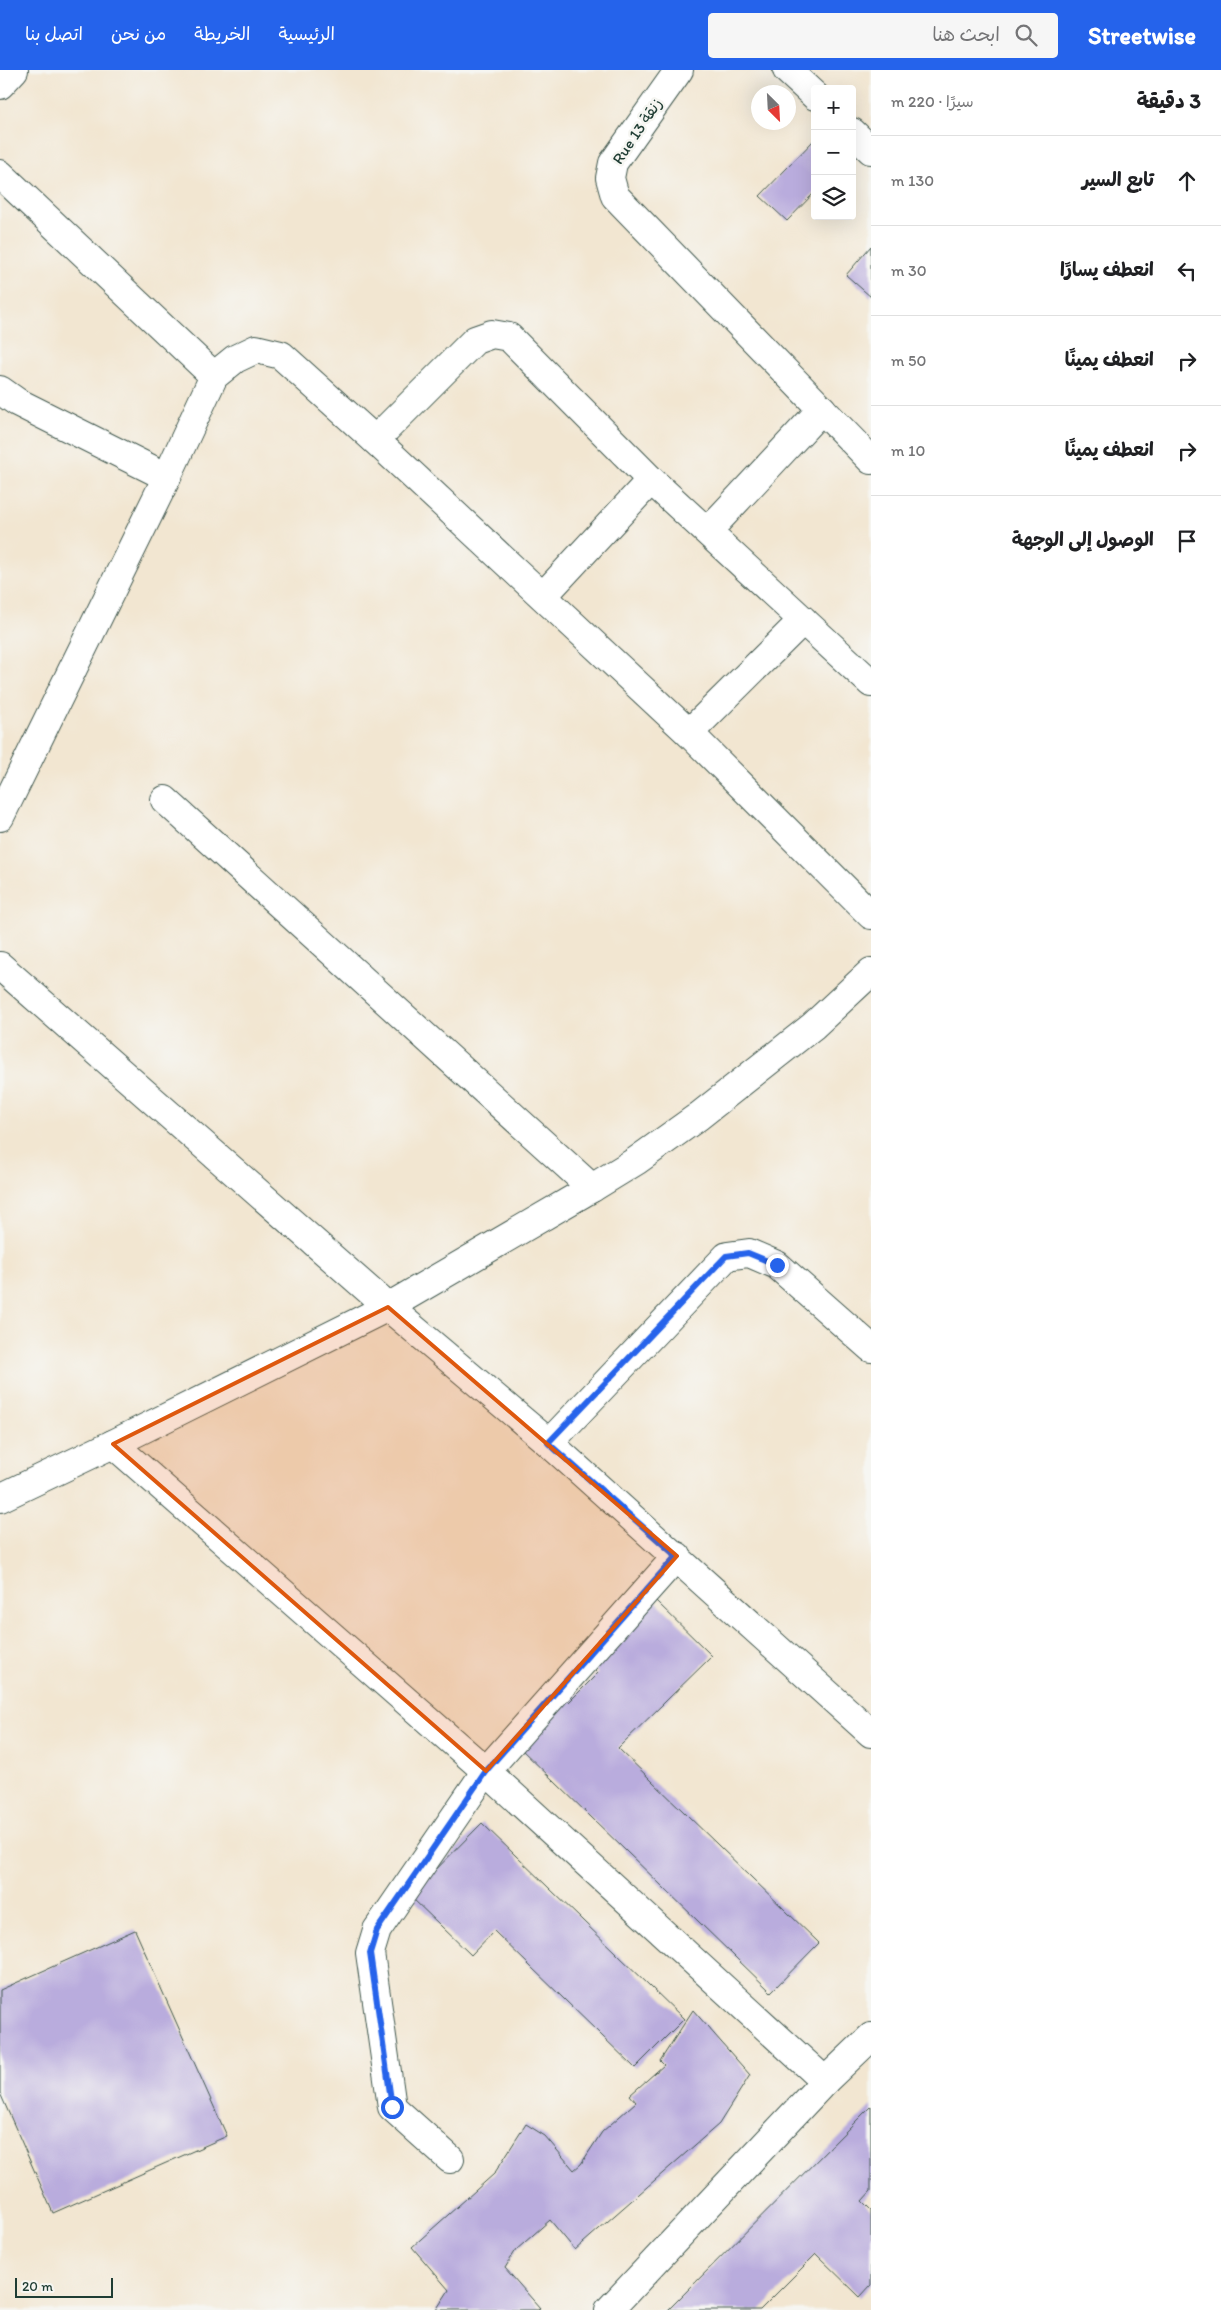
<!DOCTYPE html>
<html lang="ar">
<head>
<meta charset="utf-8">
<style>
  body { margin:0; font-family:Itim,"Playpen Sans Arabic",sans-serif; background:#f6f6f6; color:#202124; direction:rtl }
  .controls { position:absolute; right:15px; top:15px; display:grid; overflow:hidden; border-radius:5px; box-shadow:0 5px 20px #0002 }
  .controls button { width:45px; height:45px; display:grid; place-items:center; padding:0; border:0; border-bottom:1px solid #e0e0e0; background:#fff; color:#202124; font:25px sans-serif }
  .compass { position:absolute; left:751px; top:15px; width:45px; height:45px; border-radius:50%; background:#fff; box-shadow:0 5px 20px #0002; rotate:156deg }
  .scale { position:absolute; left:15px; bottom:12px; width:98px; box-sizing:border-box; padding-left:5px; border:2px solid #1f3d34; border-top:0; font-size:14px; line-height:18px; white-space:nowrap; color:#1f3d34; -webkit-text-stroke:4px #f6f6f2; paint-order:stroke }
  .stop { position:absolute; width:15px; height:15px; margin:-11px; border:4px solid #2563eb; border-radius:50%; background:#fff }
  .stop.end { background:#2563eb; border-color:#fff; box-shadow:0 1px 5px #0008 }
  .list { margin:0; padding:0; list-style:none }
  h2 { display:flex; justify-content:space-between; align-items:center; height:65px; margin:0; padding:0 20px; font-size:21px }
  h2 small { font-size:16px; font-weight:400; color:#757577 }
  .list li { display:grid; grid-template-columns:32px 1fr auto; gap:15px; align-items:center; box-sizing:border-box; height:90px; padding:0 20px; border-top:1px solid #e0e0e0 }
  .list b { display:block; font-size:19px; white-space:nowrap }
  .list em { font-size:16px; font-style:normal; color:#757577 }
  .icon { flex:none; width:28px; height:28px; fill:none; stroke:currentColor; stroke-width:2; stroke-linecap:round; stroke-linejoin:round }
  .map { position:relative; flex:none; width:871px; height:2240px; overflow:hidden; direction:ltr }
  header { display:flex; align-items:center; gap:30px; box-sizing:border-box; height:70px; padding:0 25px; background:#2563eb; color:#fff }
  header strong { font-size:24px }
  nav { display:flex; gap:28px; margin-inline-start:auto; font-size:18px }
  .search { width:350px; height:45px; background:#f6f6f6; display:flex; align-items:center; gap:12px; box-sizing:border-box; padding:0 18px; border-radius:5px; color:#757577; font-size:19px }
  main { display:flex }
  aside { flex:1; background:#fff }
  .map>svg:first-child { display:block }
  .building { fill:#b9acdd }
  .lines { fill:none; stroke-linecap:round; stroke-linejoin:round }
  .minor-casing { stroke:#3f564c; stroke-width:30 }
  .minor { stroke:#fff; stroke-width:28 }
  .route { stroke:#2563eb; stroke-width:6 }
  .marked { fill:#de580e; fill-opacity:0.2; stroke:#de580e; stroke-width:4; stroke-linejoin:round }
  .labels { text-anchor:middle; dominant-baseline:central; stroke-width:5; stroke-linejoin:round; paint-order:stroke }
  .street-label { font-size:16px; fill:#1f3d34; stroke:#f6f6f2 }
</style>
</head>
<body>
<header>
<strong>Streetwise</strong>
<div class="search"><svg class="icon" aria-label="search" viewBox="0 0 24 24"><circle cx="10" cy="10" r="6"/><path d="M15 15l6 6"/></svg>ابحث هنا</div>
<nav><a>الرئيسية</a><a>الخريطة</a><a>من نحن</a><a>اتصل بنا</a></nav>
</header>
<main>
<aside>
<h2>3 دقيقة<small>سيرًا · 220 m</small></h2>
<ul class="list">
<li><svg class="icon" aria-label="ahead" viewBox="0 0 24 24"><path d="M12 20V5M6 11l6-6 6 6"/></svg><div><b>تابع السير</b></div><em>130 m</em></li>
<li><svg class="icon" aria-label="left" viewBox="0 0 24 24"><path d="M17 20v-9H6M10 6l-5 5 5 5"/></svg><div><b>انعطف يسارًا</b></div><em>30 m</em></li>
<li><svg class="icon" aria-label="right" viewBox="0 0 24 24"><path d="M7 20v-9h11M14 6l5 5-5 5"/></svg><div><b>انعطف يمينًا</b></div><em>50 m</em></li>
<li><svg class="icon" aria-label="right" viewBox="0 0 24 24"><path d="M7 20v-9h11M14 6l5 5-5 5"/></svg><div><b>انعطف يمينًا</b></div><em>10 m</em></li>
<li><svg class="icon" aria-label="arrive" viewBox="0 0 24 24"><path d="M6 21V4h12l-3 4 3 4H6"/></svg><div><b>الوصول إلى الوجهة</b></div></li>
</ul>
</aside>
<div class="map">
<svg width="871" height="2240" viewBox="0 0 871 2240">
  <rect width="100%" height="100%" fill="#f6f6f2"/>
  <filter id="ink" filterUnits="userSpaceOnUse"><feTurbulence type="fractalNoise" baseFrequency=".02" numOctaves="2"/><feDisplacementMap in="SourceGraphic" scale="10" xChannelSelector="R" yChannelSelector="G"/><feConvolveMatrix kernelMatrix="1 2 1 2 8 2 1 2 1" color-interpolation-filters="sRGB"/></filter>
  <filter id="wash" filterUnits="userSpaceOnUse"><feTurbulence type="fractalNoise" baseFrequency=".0096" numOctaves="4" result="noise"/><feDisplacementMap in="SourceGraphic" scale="20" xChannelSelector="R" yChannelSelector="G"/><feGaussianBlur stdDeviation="1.12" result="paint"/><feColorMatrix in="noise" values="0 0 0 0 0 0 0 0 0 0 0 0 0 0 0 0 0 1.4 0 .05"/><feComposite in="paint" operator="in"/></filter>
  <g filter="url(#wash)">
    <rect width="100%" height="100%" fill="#f2e6d1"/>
    <g id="blocks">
      <g class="building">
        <path d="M815 69V122L787 151 760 126Z"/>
        <path d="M871 176V227L846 205Z"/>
        <path d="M654 1529 712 1586 618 1678 819 1873 771 1922 518 1676 565 1628 569 1632 598 1603 590 1595Z"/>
        <path d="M482 1753 684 1949 635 1998 494 1861 471 1885 410 1826Z"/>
        <path d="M135 1860 227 2066 53 2143 0 2023V1920Z"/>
        <path d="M693 1940 750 2005 719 2054 575 2180 550 2150 516 2180 505 2198 540 2238 538 2240H436L449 2220 412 2177 494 2104 526 2054 545 2066 574 2100 581 2094 602 2062 636 2032 630 2025 664 1995 660 1991Z"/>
        <path d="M871 2036V2121L862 2131 871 2140V2215L860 2227 816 2184 760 2240H668Z"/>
      </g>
    </g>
  </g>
  <g filter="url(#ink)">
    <use href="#blocks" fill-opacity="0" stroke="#3f564c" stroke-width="1"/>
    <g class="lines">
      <g class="minor-casing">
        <g id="minor">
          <path d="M679 0 613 93 610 108 615 126 871 390"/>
          <path d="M787 0 815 26"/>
          <path d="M0 15 14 0"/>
          <path d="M852 62 871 80"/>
          <path d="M0 104 214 306"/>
          <path d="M0 320 17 332 167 407"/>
          <path d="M375 370 475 270 492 264 509 267 651 410 871 613"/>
          <path d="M708 461 822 339"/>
          <path d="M543 526 651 410"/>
          <path d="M689 663 803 550"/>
          <path d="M165 730 592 1118"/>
          <path d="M0 747 167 407 214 306 235 289 256 279 281 285 375 370 689 663 871 845"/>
          <path d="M0 896 388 1237 549 1373 871 1663"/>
          <path d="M549 1373 727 1186 749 1183 777 1195 871 1278"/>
          <path d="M113 1374 486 1701 825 2011"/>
          <path d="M0 1428 113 1374 388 1237 592 1118 636 1091 699 1046 813 956 871 902"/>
          <path d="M450 2089 392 2037 370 1883 377 1860 486 1701 677 1486"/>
          <path d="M609 2240 825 2011 871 1967"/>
        </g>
      </g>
      <use href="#minor" class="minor"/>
    </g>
  </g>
  <g class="lines" filter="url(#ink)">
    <path class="route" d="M392 2037 370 1883 377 1860 486 1701 676 1486 548 1373 726 1186 748 1183 777 1195"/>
  </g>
  <path class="marked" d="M388 1237 677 1486 486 1701 113 1374Z"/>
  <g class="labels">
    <g class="street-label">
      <text transform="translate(637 61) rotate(-56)">Rue 13 زنقة</text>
    </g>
  </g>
</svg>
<div class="controls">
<button>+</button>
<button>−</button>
<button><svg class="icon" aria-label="layers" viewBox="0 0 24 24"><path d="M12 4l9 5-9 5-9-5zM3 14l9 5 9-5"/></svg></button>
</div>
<svg class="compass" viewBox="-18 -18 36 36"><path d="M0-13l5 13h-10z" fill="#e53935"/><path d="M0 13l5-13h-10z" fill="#757577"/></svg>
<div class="scale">20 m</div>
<div class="stop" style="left:392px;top:2037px"></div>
<div class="stop end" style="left:777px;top:1195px"></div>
</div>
</main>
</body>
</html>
